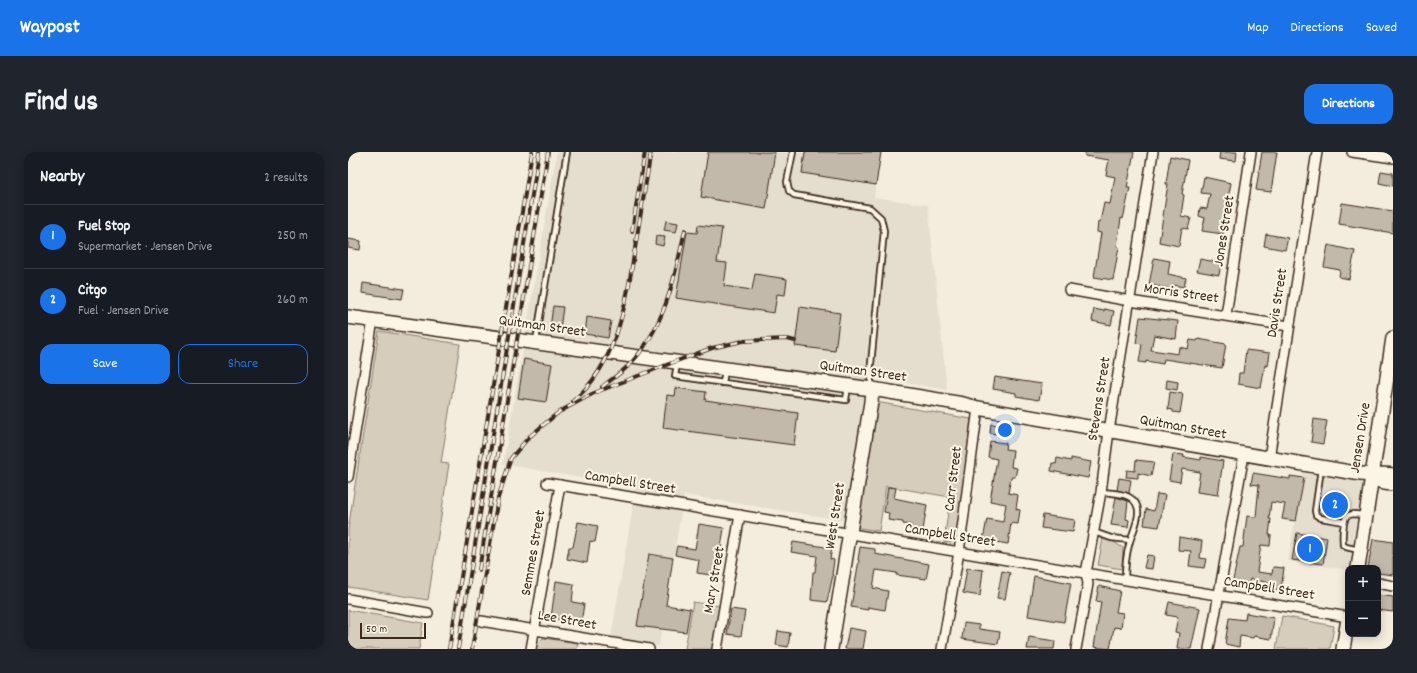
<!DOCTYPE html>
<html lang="en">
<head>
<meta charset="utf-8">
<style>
  body { margin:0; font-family:Dekko,sans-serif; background:#20242c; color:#f1f3f6 }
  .controls { position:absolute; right:12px; bottom:12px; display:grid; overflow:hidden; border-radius:8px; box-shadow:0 2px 10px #0003 }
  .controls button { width:36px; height:36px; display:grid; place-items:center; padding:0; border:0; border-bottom:1px solid #363941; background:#171b24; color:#f1f3f6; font:20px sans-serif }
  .scale { position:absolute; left:12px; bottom:10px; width:66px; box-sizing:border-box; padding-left:4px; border:2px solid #3b2a1e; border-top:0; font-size:11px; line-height:14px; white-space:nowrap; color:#3b2a1e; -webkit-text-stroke:3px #fcf5e5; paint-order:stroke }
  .you { position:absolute; left:657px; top:278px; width:14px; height:14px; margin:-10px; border:3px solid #fff; border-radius:50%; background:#1a73e8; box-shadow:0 0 0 6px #1a73e833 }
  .badge { display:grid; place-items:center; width:26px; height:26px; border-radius:50%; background:#1a73e8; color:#fff; font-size:13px; font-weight:700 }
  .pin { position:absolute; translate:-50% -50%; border:2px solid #fff; box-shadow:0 1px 4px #0006 }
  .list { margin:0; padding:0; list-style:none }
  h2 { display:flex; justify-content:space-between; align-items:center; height:52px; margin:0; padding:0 16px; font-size:17px }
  h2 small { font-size:13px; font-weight:400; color:#9ea1a6 }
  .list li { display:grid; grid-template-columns:26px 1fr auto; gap:12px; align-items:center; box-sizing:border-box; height:64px; padding:0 16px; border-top:1px solid #363941 }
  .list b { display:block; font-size:15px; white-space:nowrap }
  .list p { margin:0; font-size:13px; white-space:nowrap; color:#9ea1a6 }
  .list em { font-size:13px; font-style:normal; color:#9ea1a6 }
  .actions { display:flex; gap:8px; padding:12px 16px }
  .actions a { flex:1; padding:9px 0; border:1px solid #1a73e8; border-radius:12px; text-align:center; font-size:14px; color:#1a73e8 }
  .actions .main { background:#1a73e8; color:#fff }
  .map { position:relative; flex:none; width:1045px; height:497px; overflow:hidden; border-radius:12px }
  header { display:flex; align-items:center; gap:24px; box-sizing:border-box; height:56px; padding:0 20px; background:#1a73e8; color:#fff }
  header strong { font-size:19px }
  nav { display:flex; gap:22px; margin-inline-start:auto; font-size:14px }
  .intro { display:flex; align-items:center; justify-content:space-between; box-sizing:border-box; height:96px; padding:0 24px }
  h1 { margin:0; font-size:28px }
  .button { padding:10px 18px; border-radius:12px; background:#1a73e8; color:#fff; font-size:14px; font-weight:700 }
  main { display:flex; gap:24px; padding:0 24px }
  aside { flex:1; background:#171b24; border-radius:12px; box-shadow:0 2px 10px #0003 }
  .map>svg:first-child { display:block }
  .built { fill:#e5ddce }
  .green { fill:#d6cdbd; stroke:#887c6e }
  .building { fill:#c3b9aa; stroke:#3b2a1e }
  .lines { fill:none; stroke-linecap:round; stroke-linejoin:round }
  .lane-casing { stroke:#3b2a1e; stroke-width:8 }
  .street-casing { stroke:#3b2a1e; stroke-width:12 }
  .secondary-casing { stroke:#3b2a1e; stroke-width:16 }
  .lane { stroke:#fcf5e5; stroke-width:4.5 }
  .street { stroke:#fcf5e5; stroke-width:9 }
  .secondary { stroke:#fcf5e5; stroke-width:13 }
  .rail-casing { stroke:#3b2a1e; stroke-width:4 }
  .rail { stroke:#fcf5e5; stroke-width:2.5; stroke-dasharray:8; stroke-linecap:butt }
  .labels { text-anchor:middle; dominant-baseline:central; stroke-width:4; stroke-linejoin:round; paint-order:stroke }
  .street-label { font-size:15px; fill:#3b2a1e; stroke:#fcf5e5 }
</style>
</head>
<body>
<header>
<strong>Waypost</strong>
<nav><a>Map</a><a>Directions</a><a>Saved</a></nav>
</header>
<div class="intro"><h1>Find us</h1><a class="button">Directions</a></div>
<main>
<aside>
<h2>Nearby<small>2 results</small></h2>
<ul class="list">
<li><span class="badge">1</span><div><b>Fuel Stop</b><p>Supermarket · Jensen Drive</p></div><em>250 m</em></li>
<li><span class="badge">2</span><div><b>Citgo</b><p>Fuel · Jensen Drive</p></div><em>260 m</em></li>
</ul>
<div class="actions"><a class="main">Save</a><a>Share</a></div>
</aside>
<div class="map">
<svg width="1045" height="497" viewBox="0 0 1045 497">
  <rect width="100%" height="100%" fill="#f4eddd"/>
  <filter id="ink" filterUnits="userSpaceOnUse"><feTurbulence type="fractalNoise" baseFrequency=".025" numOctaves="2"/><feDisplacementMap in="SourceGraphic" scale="8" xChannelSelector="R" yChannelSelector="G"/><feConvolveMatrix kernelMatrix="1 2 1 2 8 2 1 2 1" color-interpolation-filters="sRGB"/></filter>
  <g filter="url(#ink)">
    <g class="built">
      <path d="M209 0H534L526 45 580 53 599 238 526 225 500 369 336 343 311 494 263 486 288 336 155 312Z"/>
      <path d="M955 321 1016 331 1002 416H1000V418L940 409Z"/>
    </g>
    <g class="green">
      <path d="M31 179 112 192 93 311 101 312 80 448 0 435V378Z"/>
      <path d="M528 250 623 267 609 383 606 388 603 391 596 390 602 345 538 334 531 379 512 376 509 374Z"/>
      <path d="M755 386 766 390 775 396 774 417 750 413Z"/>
      <path d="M345 450 372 454 365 497H337Z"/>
      <path d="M0 458 75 471 71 497H0Z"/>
      <path d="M934 464 986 474 982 497H928Z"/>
      <path d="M195 486 230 491 229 497H188L189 492Z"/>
    </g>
    <g class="building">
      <path d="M360 0H427L418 57 353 45Z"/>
      <path d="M457 0H533L528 33 454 21Z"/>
      <path d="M737 0H786L779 36H782L775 67 773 66 769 94 771 95 765 128 746 125 753 81 749 80 750 70H752L756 51 762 52 767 25 758 23 761 8 737 4Z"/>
      <path d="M872 0H889L888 9 871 7Z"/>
      <path d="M914 0H929L923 40 908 38Z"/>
      <path d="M822 4 840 8 834 42 836 43 833 64 843 66 840 77 834 76 831 94 811 90 820 32H818Z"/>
      <path d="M1033 19 1045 21V34L1031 31Z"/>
      <path d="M856 25 883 31 879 51 882 52 880 62 878 61 875 82 854 79 857 66 851 64 852 56 859 57 862 42 853 41Z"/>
      <path d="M994 51 1045 59V81L991 72Z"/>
      <path d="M318 69 330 71 328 80 316 78Z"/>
      <path d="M350 73 374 76 369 110 379 111 376 134 404 138 407 122 439 127 437 143 429 142 426 161 328 146 339 80 349 81Z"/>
      <path d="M918 82 940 86 937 98 916 94Z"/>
      <path d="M308 84 317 85 315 94 307 92Z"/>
      <path d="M0 87 13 89 12 98 0 96Z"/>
      <path d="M980 93 1007 99 1001 127 991 125 992 118 976 115Z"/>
      <path d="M806 106 822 109 820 122 838 126 836 135 825 133 824 137 801 133Z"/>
      <path d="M852 107 873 111 871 123 849 119Z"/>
      <path d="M15 131 56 137 54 147 14 141Z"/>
      <path d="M205 154 215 155 212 177 202 176Z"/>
      <path d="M452 155 492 161 487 199 447 194Z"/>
      <path d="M746 157 756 159V157L766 159 763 173 744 169Z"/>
      <path d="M239 165 263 169 260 186 237 182Z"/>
      <path d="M792 165 830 169 828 187 806 183 803 198 830 202 831 195 840 197 842 188 849 189 850 187 878 192 874 216 816 207 815 212 798 209V211L791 210 794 192 788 191Z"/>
      <path d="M898 198 922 201 920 214 917 213 913 236 890 232 891 221H895Z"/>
      <path d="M176 207 204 212 198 250 170 246Z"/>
      <path d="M647 225 694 232 691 248 668 244V241L645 237Z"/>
      <path d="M819 228 830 230 829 238 818 236Z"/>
      <path d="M328 236 358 240 357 248 450 261 446 293 315 276 319 243 327 244Z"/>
      <path d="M822 240 835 242 832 261 825 260V258L820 257Z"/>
      <path d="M966 267 979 269 975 292 963 290Z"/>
      <path d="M643 272 651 273 649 282 642 281Z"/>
      <path d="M642 289 658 291 657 297 665 298 663 315 669 316 667 325H663L660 341 670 343 668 357 672 358 670 372 663 371 660 392 635 388 639 367 655 370 658 352 642 349 649 307 640 305Z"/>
      <path d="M825 302 836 303 835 305 853 308V305L875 309 870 343 849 340 852 320 834 317 832 330 821 328Z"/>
      <path d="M709 306 723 309V306L743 310 740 326 703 319 704 311 708 312Z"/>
      <path d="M788 308 806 310 803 324 790 321V326L778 325 779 318 787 319Z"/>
      <path d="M905 321 942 327V324L956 326 948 369 934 367 937 352 923 350 921 367H923L921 383H923L922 394 913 393 909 420 924 422 925 415 936 416 933 438 922 437 923 431 902 427 900 436 884 433 892 395H895L899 364 908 365 911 333 903 332Z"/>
      <path d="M771 326 783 328 781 341 769 338Z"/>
      <path d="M540 335 548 336 546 346 579 353 575 378 562 376 563 373 555 372V370L540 368 541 361 536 360Z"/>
      <path d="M809 342 817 343 811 375 796 373 798 357 806 359Z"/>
      <path d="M979 343 999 346 996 361 994 363 976 361Z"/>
      <path d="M768 345 780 349 778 367 781 368 780 375 763 373Z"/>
      <path d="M695 363 727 368 725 380 693 376Z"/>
      <path d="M230 370 250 374 247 390 242 389 239 411 219 407 221 395H225Z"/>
      <path d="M351 372 376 376 370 415H371L370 424 349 421 351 408 327 403 329 394 347 397Z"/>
      <path d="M949 381 979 386 975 412 944 408Z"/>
      <path d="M831 385 854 389 852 406 858 407 856 416 841 414 843 399 830 398Z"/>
      <path d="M1025 387 1045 390V423L1030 421V416H1020Z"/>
      <path d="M445 390 484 396 482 407 486 408 484 423H485L479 450 463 448 465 420H467L469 404 443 400Z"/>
      <path d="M512 395 527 397V402L581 412 578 427 548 423 549 421 528 418 525 436 540 439 537 458 520 455V458L503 455 511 408H510Z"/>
      <path d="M301 402 325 406 318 453 342 457 338 480 289 474Z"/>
      <path d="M799 403 806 404 804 417 796 416Z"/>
      <path d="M619 416 635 418 632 444 615 441Z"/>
      <path d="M654 419 662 421 657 447 649 446Z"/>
      <path d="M686 424 723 431 716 470 680 464Z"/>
      <path d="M208 429 226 432 224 450 236 452 233 471 203 466Z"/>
      <path d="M751 434 772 439 768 460 775 461 773 476 766 475 762 497 746 495 753 450 748 449Z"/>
      <path d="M1030 443 1045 445V460L1030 458Z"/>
      <path d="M821 450 852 456 843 497H829L831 481 827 480 830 465 818 463Z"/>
      <path d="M383 457 397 459 393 484 379 482Z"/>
      <path d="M898 461 926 466 923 487 906 484 905 486 892 484 891 495 877 492 881 466 897 468Z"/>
      <path d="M616 471 631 473V477L652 480 650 492 614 487Z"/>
      <path d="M501 476 518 479 515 497H497Z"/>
      <path d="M430 479 442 481 440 495 428 493Z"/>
      <path d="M681 485 707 489 706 497H679Z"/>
    </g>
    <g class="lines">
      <g class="lane-casing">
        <g id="lane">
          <path d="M445 0 439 30 441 39 446 43 522 56 533 66 536 79 522 222 524 236"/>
          <path d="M188 189 219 0"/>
          <path d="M329 212 327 224 498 248 500 234"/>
          <path d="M375 231 377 218"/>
          <path d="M973 317 967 359 968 363 973 366 996 370"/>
          <path d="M753 340C761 341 773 341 781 345 800 355 784 379 781 393 778 404 777 416 777 427"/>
          <path d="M746 380 763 386 782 388"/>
          <path d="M1011 398 998 395 995 393C994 383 995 373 998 364L1005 362 1017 363"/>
        </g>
      </g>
      <g class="street-casing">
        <g id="street">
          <path d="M1004 0 1045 6"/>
          <path d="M721 138 782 149 941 174"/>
          <path d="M878 163 903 0"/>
          <path d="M921 306 969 0"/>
          <path d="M0 325 25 168"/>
          <path d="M199 331 1000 465"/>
          <path d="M1030 431 1045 434"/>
          <path d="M0 447 80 461"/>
          <path d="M133 469 301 497"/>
          <path d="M183 497 212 333"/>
          <path d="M369 497 392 363"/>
          <path d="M594 497 611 400 630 256"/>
          <path d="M728 497 740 432 738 421 753 340 761 279 805 0"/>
          <path d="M861 497 896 303"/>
        </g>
      </g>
      <g class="secondary-casing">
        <g id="secondary">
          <path d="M0 165 524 237 615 252 630 256 1013 322C1025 324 1034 321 1045 323"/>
          <path d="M1023 324 1036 331 1045 332"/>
          <path d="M1010 416 1045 186"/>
          <path d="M483 497 523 250 524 237"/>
          <path d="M995 497 1000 467"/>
        </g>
      </g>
      <use href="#lane" class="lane"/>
      <use href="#street" class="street"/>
      <use href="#secondary" class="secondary"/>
      <g class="rail-casing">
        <g id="rail">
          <path d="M284 79 297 0"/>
          <path d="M254 235C262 228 272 222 280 214 316 179 327 125 337 78"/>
          <path d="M225 249C271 211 279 145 288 90 293 60 298 30 303 0"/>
          <path d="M131 418 200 0"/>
          <path d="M101 497 184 0"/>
          <path d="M110 497 191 0"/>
          <path d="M124 497 150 346 163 306 181 285 211 260 246 241 326 210 364 196 395 189 439 187 447 189"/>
        </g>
      </g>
      <use href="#rail" class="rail"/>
    </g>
  </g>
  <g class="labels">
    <g class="street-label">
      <text transform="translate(877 79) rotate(-81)">Jones Street</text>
      <text transform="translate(833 142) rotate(8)">Morris Street</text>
      <text transform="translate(930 151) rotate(-81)">Davis Street</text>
      <text transform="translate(194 175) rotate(8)">Quitman Street</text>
      <text transform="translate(515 220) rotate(8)">Quitman Street</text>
      <text transform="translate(752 247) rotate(-81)">Stevens Street</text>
      <text transform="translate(835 276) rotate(10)">Quitman Street</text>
      <text transform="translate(1013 286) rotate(-81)">Jensen Drive</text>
      <text transform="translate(606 327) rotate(-83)">Carr Street</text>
      <text transform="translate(282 331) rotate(9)">Campbell Street</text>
      <text transform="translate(488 364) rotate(-81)">West Street</text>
      <text transform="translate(602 384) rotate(9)">Campbell Street</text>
      <text transform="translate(186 401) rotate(-80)">Semmes Street</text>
      <text transform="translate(367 428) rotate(-80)">Mary Street</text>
      <text transform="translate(921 437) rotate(9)">Campbell Street</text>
      <text transform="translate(219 469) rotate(10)">Lee Street</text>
    </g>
  </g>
</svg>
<div class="controls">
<button>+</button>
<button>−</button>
</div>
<div class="scale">50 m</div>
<div class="you"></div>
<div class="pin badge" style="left:962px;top:397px">1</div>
<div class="pin badge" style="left:987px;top:353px">2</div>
</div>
</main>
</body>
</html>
